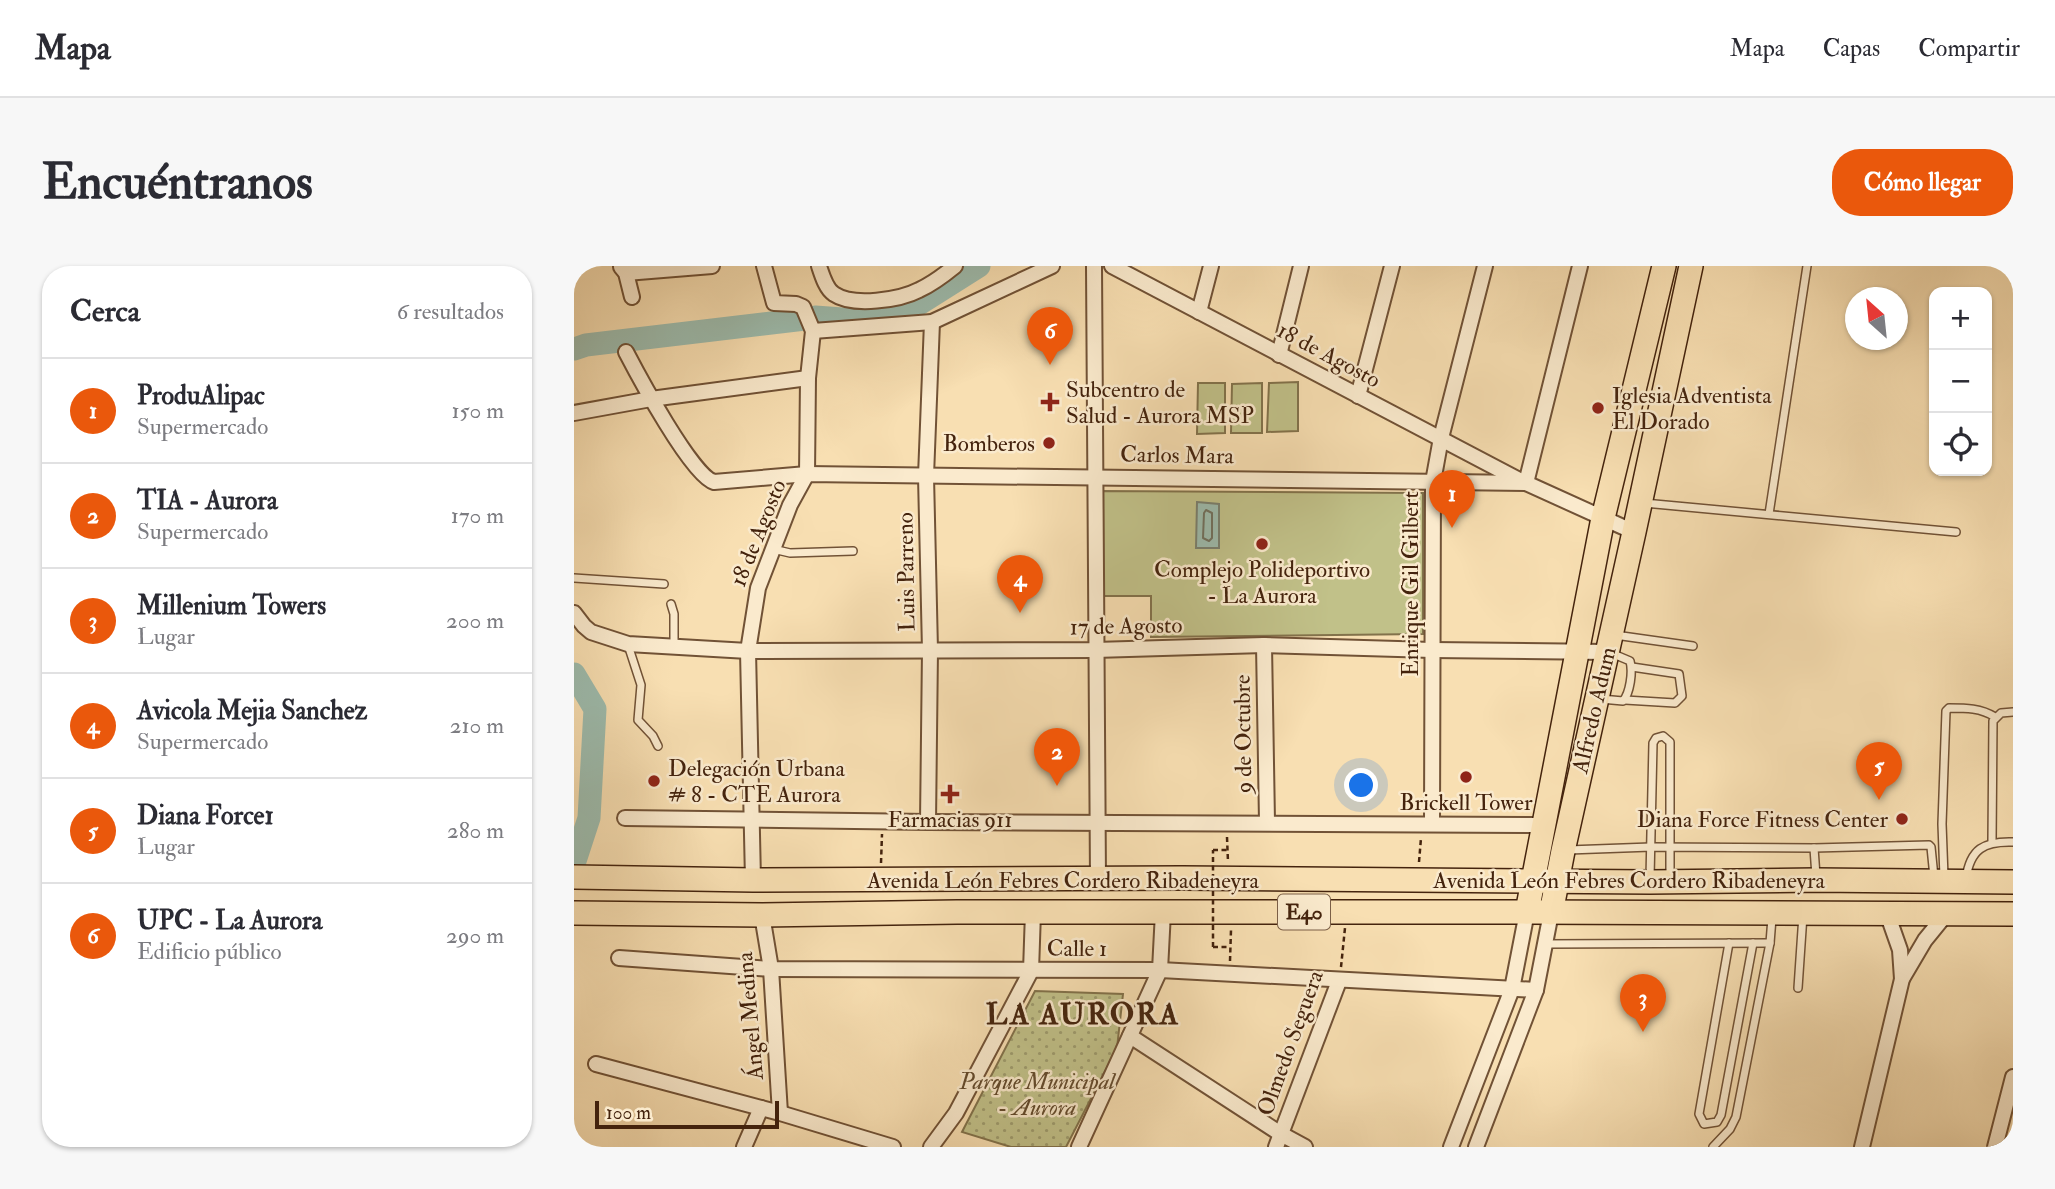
<!DOCTYPE html>
<html lang="es">
<head>
<meta charset="utf-8">
<style>
  body { margin:0; font-family:"IM FELL Double Pica",serif; background:#f7f7f7; color:#2b2b33 }
  .controls { position:absolute; right:21px; top:21px; display:grid; overflow:hidden; border-radius:14px; box-shadow:0 2px 5px #0004 }
  .controls button { width:63px; height:63px; display:grid; place-items:center; padding:0; border:0; border-bottom:2px solid #e1e1e2; background:#fff; color:#2b2b33; font:35px sans-serif }
  .compass { position:absolute; left:1271px; top:21px; width:63px; height:63px; border-radius:50%; background:#fff; box-shadow:0 2px 5px #0004; rotate:333deg }
  .scale { position:absolute; left:21px; bottom:18px; width:184px; box-sizing:border-box; padding-left:7px; border:4px solid #44230d; border-top:0; font-size:19px; line-height:24px; white-space:nowrap; color:#44230d; -webkit-text-stroke:5px #faeacd; paint-order:stroke }
  .you { position:absolute; left:788px; top:520px; width:24px; height:24px; margin:-18px; border:5px solid #fff; border-radius:50%; background:#1a73e8; box-shadow:0 0 0 10px #1a73e833 }
  .badge { display:grid; place-items:center; width:46px; height:46px; border-radius:50%; background:#ea580c; color:#fff; font-size:23px; font-weight:700 }
  .pin { position:absolute; translate:-50% -58px; filter:drop-shadow(0 2px 4px #0008) }
  .pin::after { content:''; position:absolute; top:37px; width:24px; height:21px; background:inherit; clip-path:polygon(0 0,100% 0,50% 100%) }
  .list { margin:0; padding:0; list-style:none }
  h2 { display:flex; justify-content:space-between; align-items:center; height:91px; margin:0; padding:0 28px; font-size:30px }
  h2 small { font-size:23px; font-weight:400; color:#7c7c81 }
  .list li { display:grid; grid-template-columns:46px 1fr auto; gap:21px; align-items:center; box-sizing:border-box; height:105px; padding:0 28px; border-top:2px solid #e1e1e2 }
  .list b { display:block; font-size:26px; white-space:nowrap }
  .list p { margin:0; font-size:23px; white-space:nowrap; color:#7c7c81 }
  .list em { font-size:23px; font-style:normal; color:#7c7c81 }
  .icon { flex:none; width:38px; height:38px; fill:none; stroke:currentColor; stroke-width:2; stroke-linecap:round; stroke-linejoin:round }
  .map { position:relative; flex:none; width:1439px; height:881px; overflow:hidden; border-radius:28px }
  header { display:flex; align-items:center; gap:42px; box-sizing:border-box; height:98px; padding:0 35px; background:#fff; border-bottom:2px solid #e1e1e2 }
  header strong { font-size:33px }
  nav { display:flex; gap:38px; margin-inline-start:auto; font-size:24px }
  .intro { display:flex; align-items:center; justify-content:space-between; box-sizing:border-box; height:168px; padding:0 42px }
  h1 { margin:0; font-size:49px }
  .button { padding:18px 32px; border-radius:28px; background:#ea580c; color:#fff; font-size:24px; font-weight:700 }
  main { display:flex; gap:42px; padding:0 42px }
  aside { flex:1; background:#fff; border-radius:28px; box-shadow:0 2px 5px #0004 }
  .map>svg:first-child { display:block }
  .grass { fill:url(#grass-dots); stroke:#82724b; stroke-width:2 }
  .garden { fill:#c1c189; stroke:#82724b; stroke-width:2 }
  .water { fill:#9dbcae; stroke:#797f6e; stroke-width:2 }
  .lines { fill:none; stroke-linecap:round; stroke-linejoin:round }
  .shore { stroke:#70705e; stroke-width:2 }
  .river { stroke:#9dbcae; stroke-width:23 }
  .service-casing { stroke:#715236; stroke-width:10 }
  .minor-casing { stroke:#715236; stroke-width:18 }
  .primary-casing { stroke:#44230d; stroke-width:26 }
  .trunk-casing { stroke:#44230d; stroke-width:26 }
  .path { stroke:#44230d; stroke-width:2.5; stroke-dasharray:5 3.5; stroke-linecap:butt }
  .service { stroke:#faeacd; stroke-width:7 }
  .minor { stroke:#faeacd; stroke-width:14 }
  .primary { stroke:#f8dfb2; stroke-width:23 }
  .trunk { stroke:#f8dfb2; stroke-width:23 }
  .path-bridge { stroke:#44230d; stroke-width:2.5; stroke-dasharray:5 3.5; stroke-linecap:butt }
  .poi-dot { fill:#8f2418; stroke:#faeacd; stroke-width:2.5 }
  .labels { text-anchor:middle; dominant-baseline:central; stroke-width:5; stroke-linejoin:round; paint-order:stroke }
  .shield { fill:#faeacd; stroke:#7b5f47; stroke-width:2 }
  .shield-label { font-size:21px; font-weight:bold; fill:#44230d }
  .street-label { font-size:23px; fill:#44230d; stroke:#faeacd }
  .poi-label { font-size:23px; fill:#44230d; stroke:#faeacd; text-anchor:start }
  .park-label { font-size:23px; font-style:italic; fill:#634a2c; stroke:#faeacd }
  .district-label { font-size:30px; font-weight:bold; letter-spacing:2px; fill:#44230d; stroke:#faeacd }
</style>
</head>
<body>
<header>
<strong>Mapa</strong>
<nav><a>Mapa</a><a>Capas</a><a>Compartir</a></nav>
</header>
<div class="intro"><h1>Encuéntranos</h1><a class="button">Cómo llegar</a></div>
<main>
<aside>
<h2>Cerca<small>6 resultados</small></h2>
<ul class="list">
<li><span class="badge">1</span><div><b>ProduAlipac</b><p>Supermercado</p></div><em>150 m</em></li>
<li><span class="badge">2</span><div><b>TIA - Aurora</b><p>Supermercado</p></div><em>170 m</em></li>
<li><span class="badge">3</span><div><b>Millenium Towers</b><p>Lugar</p></div><em>200 m</em></li>
<li><span class="badge">4</span><div><b>Avicola Mejia Sanchez</b><p>Supermercado</p></div><em>210 m</em></li>
<li><span class="badge">5</span><div><b>Diana Force1</b><p>Lugar</p></div><em>280 m</em></li>
<li><span class="badge">6</span><div><b>UPC - La Aurora</b><p>Edificio público</p></div><em>290 m</em></li>
</ul>
</aside>
<div class="map">
<svg width="1439" height="881" viewBox="0 0 1439 881">
  <defs>
    <pattern id="grass-dots" width="8" height="8" patternUnits="userSpaceOnUse" patternTransform="scale(1.75)"><rect width="8" height="8" fill="#c1c189"/><path d="M2 2h.1M6 6h.1" fill="none" stroke="#9e9c6e" stroke-width="1.8" stroke-linecap="round"/></pattern>
  </defs>
  <rect width="100%" height="100%" fill="#f8dfb2"/>
  <filter id="stains"><feTurbulence type="fractalNoise" baseFrequency=".00286" numOctaves="4"/><feColorMatrix values="0 0 0 0 .2 0 0 0 0 .09 0 0 0 0 .02 0 0 0 .5 -.17"/></filter>
  <radialGradient id="worn" r=".72"><stop offset=".6" stop-color="#630" stop-opacity="0"/><stop offset="1" stop-color="#630" stop-opacity=".3"/></radialGradient>
  <path class="grass" d="M461 725 549 728 543 782 492 881H437L388 866Z"/>
  <g class="garden">
    <path d="M724 116V165L693 166 695 117Z"/>
    <path d="M624 117H651V167L623 168Z"/>
    <path d="M688 117V167H657L658 118Z"/>
    <path d="M526 225 849 227V368L577 371V330H527Z"/>
  </g>
  <path class="water" d="M623 236 645 238V282H622Z"/>
  <g class="lines">
    <path class="shore" d="M632 244 638 247V272L635 275 629 272 630 247Z"/>
    <g class="river">
      <path d="M241 51 282 54 337 43 405 0"/>
      <path d="M0 83 12 79 231 53"/>
      <path d="M0 408 21 443 15 552 0 598"/>
    </g>
    <g class="service-casing">
      <g id="service">
        <path d="M1070 237 1382 266"/>
        <path d="M1195 248 1233 0"/>
        <path d="M199 283 216 287 279 285"/>
        <path d="M0 312 90 318"/>
        <path d="M97 338 100 348V379"/>
        <path d="M1041 369 1119 380"/>
        <path d="M54 379 67 419 64 454 79 470 84 480"/>
        <path d="M1027 433 1049 435C1056 427 1059 406 1056 395L1037 387"/>
        <path d="M1051 434 1101 437 1108 430 1105 408 1058 401"/>
        <path d="M1418 576 1419 455 1427 447 1439 446"/>
        <path d="M1240 582 1242 610"/>
        <path d="M994 584 1077 581 1240 582 1355 579 1357 581 1360 611"/>
        <path d="M1370 611 1368 558 1372 445 1375 442C1392 442 1407 442 1421 451"/>
        <path d="M1076 612 1079 477 1082 472 1089 470 1096 476V614"/>
        <path d="M1392 613C1396 583 1410 575 1439 576"/>
        <path d="M1155 677 1125 848 1130 858 1143 856 1147 849 1179 677"/>
        <path d="M972 678 1196 677"/>
        <path d="M1224 722 1229 649"/>
        <path d="M1139 881 1156 863 1162 851 1196 677 1198 652"/>
      </g>
    </g>
    <g class="minor-casing">
      <g id="minor">
        <path d="M245 0C248 9 252 23 260 28 279 41 326 34 345 24 358 18 370 9 381 0"/>
        <path d="M520 0 524 614"/>
        <path d="M538 0 947 215"/>
        <path d="M47 1 52 7 58 31"/>
        <path d="M52 7 138 0"/>
        <path d="M625 46 637 0"/>
        <path d="M239 65 358 56 478 0"/>
        <path d="M52 86C64 109 118 210 140 216L233 208 952 217 1060 266"/>
        <path d="M705 89 727 0"/>
        <path d="M784 130 818 0"/>
        <path d="M0 147 77 133 234 112"/>
        <path d="M952 217 1006 0"/>
        <path d="M0 347 10 360 17 366 54 378 174 385 521 384 690 379 858 384 1033 386"/>
        <path d="M690 379 693 556"/>
        <path d="M51 552 354 556 970 559"/>
        <path d="M354 556 356 384 352 210 358 56"/>
        <path d="M858 558 859 216 867 172 911 0"/>
        <path d="M179 614 174 385 184 322 216 239 233 208 234 112 239 65 229 41 222 38 200 37 190 0"/>
        <path d="M1313 647 1326 684 1328 713"/>
        <path d="M188 649 197 703 206 847"/>
        <path d="M45 692 197 703 586 704 962 724"/>
        <path d="M556 770 707 868 731 881"/>
        <path d="M22 798 206 847 319 881"/>
        <path d="M170 881 187 842"/>
        <path d="M357 881 382 847 457 705 459 646"/>
        <path d="M505 881 586 704 589 646"/>
        <path d="M702 881 765 715"/>
        <path d="M877 881 938 723 953 646"/>
        <path d="M902 881 962 724 977 647"/>
        <path d="M1288 881 1328 713 1351 674 1373 647"/>
        <path d="M1421 881 1439 811"/>
      </g>
    </g>
    <g class="primary-casing">
      <g id="primary">
        <path d="M953 646 1029 252 1090 0"/>
        <path d="M977 647 989 585 1060 266 1117 0"/>
      </g>
    </g>
    <g class="trunk-casing">
      <g id="trunk">
        <path d="M0 611 179 614 608 612 1076 616 1242 614 1439 616"/>
        <path d="M0 647 188 649 383 646H953L1439 648"/>
      </g>
    </g>
    <g class="path">
      <path d="M653 571 654 596"/>
      <path d="M639 584H653"/>
      <path d="M845 596 847 572"/>
      <path d="M307 597 308 568"/>
      <path d="M639 681H656"/>
      <path d="M656 695 657 664"/>
      <path d="M767 701 771 662"/>
    </g>
    <use href="#service" class="service"/>
    <use href="#minor" class="minor"/>
    <use href="#primary" class="primary"/>
    <use href="#trunk" class="trunk"/>
    <path class="path-bridge" d="M639 681V584"/>
  </g>
  <g class="poi-dot">
    <path d="M472.5 125.5h7v7h7v7h-7v7h-7v-7h-7v-7h7z"/>
    <circle cx="1024" cy="142" r="7"/>
    <circle cx="475" cy="177" r="7"/>
    <circle cx="688" cy="278" r="7"/>
    <circle cx="892" cy="511" r="7"/>
    <circle cx="80" cy="515" r="7"/>
    <path d="M372.5 517.5h7v7h7v7h-7v7h-7v-7h-7v-7h7z"/>
    <circle cx="1328" cy="553" r="7"/>
  </g>
  <g class="labels">
    <rect class="shield" x="704" y="628.5" width="52" height="35" rx="5"/>
    <g class="shield-label">
      <text x="730" y="646">E40</text>
    </g>
    <g class="street-label">
      <text transform="translate(755 89) rotate(28)">18 de Agosto</text>
      <text transform="translate(603 189) rotate(1)">Carlos Mara</text>
      <text transform="translate(184 267) rotate(-68)">18 de Agosto</text>
      <text transform="translate(332 306) rotate(-91)">Luis Parreno</text>
      <text transform="translate(836 318) rotate(-90)">Enrique Gil Gilbert</text>
      <text transform="translate(552 360) rotate(-1)">17 de Agosto</text>
      <text transform="translate(1020 444) rotate(-77)">Alfredo Adum</text>
      <text transform="translate(669 468) rotate(-91)">9 de Octubre</text>
      <text x="489" y="614">Avenida León Febres Cordero Ribadeneyra</text>
      <text x="1055" y="614">Avenida León Febres Cordero Ribadeneyra</text>
      <text x="503" y="682">Calle 1</text>
      <text transform="translate(176 750) rotate(-95)">Ángel Medina</text>
      <text transform="translate(716 777) rotate(-70)">Olmedo Seguera</text>
    </g>
    <g class="poi-label">
      <text x="492" y="123">Subcentro de<tspan x="492" dy="26">Salud - Aurora MSP</tspan></text>
      <text x="1038" y="129">Iglesia Adventista<tspan x="1038" dy="26">El Dorado</tspan></text>
      <text x="461" y="177" text-anchor="end">Bomberos</text>
      <text x="688" y="303" text-anchor="middle">Complejo Polideportivo<tspan x="688" dy="26">- La Aurora</tspan></text>
      <text x="94" y="502">Delegación Urbana<tspan x="94" dy="26"># 8 - CTE Aurora</tspan></text>
      <text x="892" y="536" text-anchor="middle">Brickell Tower</text>
      <text x="376" y="553" text-anchor="middle">Farmacias 911</text>
      <text x="1314" y="553" text-anchor="end">Diana Force Fitness Center</text>
    </g>
    <g class="park-label">
      <text x="463" y="815">Parque Municipal<tspan x="463" dy="26">- Aurora</tspan></text>
    </g>
    <g class="district-label">
      <text x="509" y="748">LA AURORA</text>
    </g>
  </g>
  <rect width="100%" height="100%" filter="url(#stains)"/>
  <rect width="100%" height="100%" fill="url(#worn)"/>
</svg>
<div class="controls">
<button>+</button>
<button>−</button>
<button><svg class="icon" aria-label="locate" viewBox="0 0 24 24"><circle cx="12" cy="12" r="6"/><path d="M12 2v4M12 18v4M2 12h4M18 12h4"/></svg></button>
</div>
<svg class="compass" viewBox="-18 -18 36 36"><path d="M0-13l5 13h-10z" fill="#e53935"/><path d="M0 13l5-13h-10z" fill="#7c7c81"/></svg>
<div class="scale">100 m</div>
<div class="you"></div>
<div class="pin badge" style="left:878px;top:262px">1</div>
<div class="pin badge" style="left:483px;top:520px">2</div>
<div class="pin badge" style="left:1069px;top:766px">3</div>
<div class="pin badge" style="left:446px;top:347px">4</div>
<div class="pin badge" style="left:1305px;top:534px">5</div>
<div class="pin badge" style="left:476px;top:99px">6</div>
</div>
</main>
</body>
</html>
